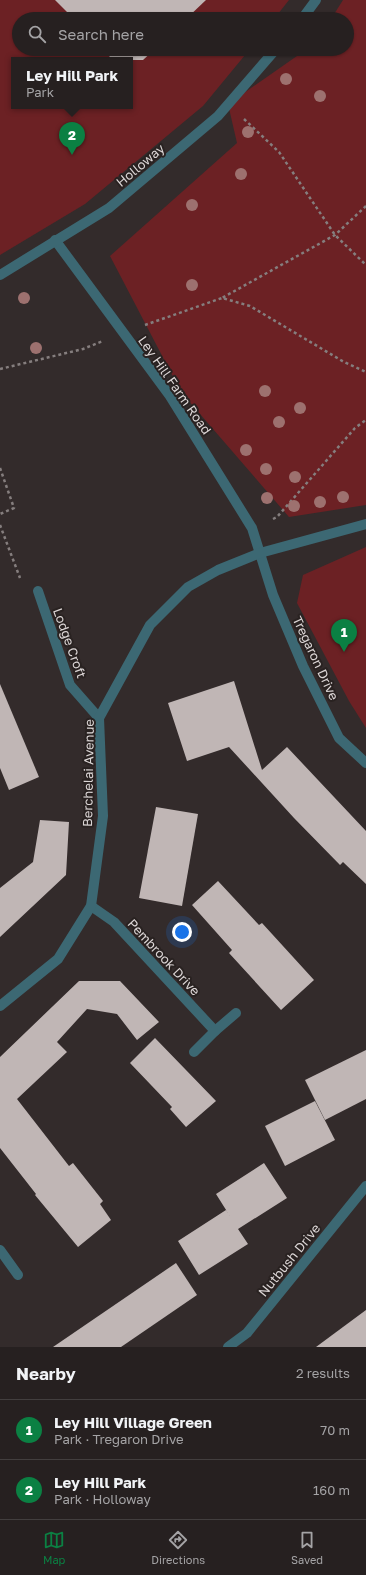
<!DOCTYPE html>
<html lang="en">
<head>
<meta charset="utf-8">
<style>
  body { margin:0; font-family:"Golos Text",sans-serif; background:#2e2829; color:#f1f3f6 }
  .you { position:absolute; left:182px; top:932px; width:14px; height:14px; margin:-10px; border:3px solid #fff; border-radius:50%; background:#1a73e8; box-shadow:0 0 0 6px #1a73e833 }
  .badge { display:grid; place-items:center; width:26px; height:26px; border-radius:50%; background:#0b8043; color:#fff; font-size:13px; font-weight:700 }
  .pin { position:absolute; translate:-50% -33px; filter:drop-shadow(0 1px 2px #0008) }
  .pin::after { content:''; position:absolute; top:21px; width:14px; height:12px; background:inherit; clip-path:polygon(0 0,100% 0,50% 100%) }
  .popup { position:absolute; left:11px; top:57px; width:122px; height:52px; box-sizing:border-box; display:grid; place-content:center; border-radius:0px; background:#262020; filter:drop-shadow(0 1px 3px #0005); font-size:13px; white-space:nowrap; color:#a4a3a5 }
  .popup b { font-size:15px; color:#f1f3f6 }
  .popup::after { content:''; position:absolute; left:50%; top:100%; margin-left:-8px; border:8px solid transparent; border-top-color:#262020 }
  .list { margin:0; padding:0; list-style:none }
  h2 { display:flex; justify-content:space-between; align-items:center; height:52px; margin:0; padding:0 16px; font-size:17px }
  h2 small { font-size:13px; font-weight:400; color:#a4a3a5 }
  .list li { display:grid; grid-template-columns:26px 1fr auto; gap:12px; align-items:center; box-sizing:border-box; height:60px; padding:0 16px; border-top:1px solid #423e3e }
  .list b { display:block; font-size:15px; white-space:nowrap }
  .list p { margin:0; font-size:13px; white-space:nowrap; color:#a4a3a5 }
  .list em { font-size:13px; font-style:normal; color:#a4a3a5 }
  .icon { flex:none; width:22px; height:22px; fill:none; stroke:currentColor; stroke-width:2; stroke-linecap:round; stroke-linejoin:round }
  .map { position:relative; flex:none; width:366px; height:1347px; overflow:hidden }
  .search { position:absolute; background:#262020; box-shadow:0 1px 3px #0004; left:12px; right:12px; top:12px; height:44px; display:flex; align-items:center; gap:10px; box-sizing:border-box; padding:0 14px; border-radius:22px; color:#a4a3a5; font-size:15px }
  .sheet { height:172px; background:#262020 }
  nav { display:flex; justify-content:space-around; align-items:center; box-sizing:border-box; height:56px; border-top:1px solid #423e3e; background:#262020; font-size:11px; color:#a4a3a5 }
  nav a { display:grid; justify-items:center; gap:2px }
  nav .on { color:#0b8043 }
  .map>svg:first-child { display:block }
  .green { fill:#6c2124; fill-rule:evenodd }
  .building { fill:#c0b6b5 }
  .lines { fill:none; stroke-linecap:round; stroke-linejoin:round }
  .path { stroke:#857e7e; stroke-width:2.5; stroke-dasharray:3 3; stroke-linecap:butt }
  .minor { stroke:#3c6873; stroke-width:10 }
  .tertiary { stroke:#3c6873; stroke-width:10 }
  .tree { fill:#9d716f }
  .labels { text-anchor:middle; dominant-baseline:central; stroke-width:4; stroke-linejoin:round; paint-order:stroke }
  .street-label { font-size:13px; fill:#dcd6d6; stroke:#292221 }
</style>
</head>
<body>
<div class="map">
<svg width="366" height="1347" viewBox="0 0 366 1347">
  <rect width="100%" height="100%" fill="#332b2b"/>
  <g class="green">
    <path d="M0 0H289L274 19H19V49H250L203 106 85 204 0 255ZM14 60H130V106H14Z"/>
    <path d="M343 0H366V505L289 517 181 392 110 256 237 143 228 104 307 49H347V19H331Z"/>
    <path d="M366 547V728L349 701 297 603 303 575Z"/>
  </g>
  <g class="building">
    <path d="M55 0H206L186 19H74Z"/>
    <path d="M102 49H155L143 60H113Z"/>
    <path d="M234 681 262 770 287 747 366 831V884L343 862 340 865 294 818 229 747 187 761 168 703Z"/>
    <path d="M0 684 39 777 9 790 0 768Z"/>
    <path d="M156 807 198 814 182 906 139 898Z"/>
    <path d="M40 820 69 822 66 875 0 937V888L33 862Z"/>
    <path d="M218 881 259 925 262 923 314 980 281 1010 229 953 232 950 192 905Z"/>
    <path d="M79 981H120L159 1022 137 1040 117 1014 87 1009 57 1042 67 1052 17 1099 69 1166 73 1163 103 1201 100 1204 111 1220 78 1247 35 1195 36 1194 0 1148V1057Z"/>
    <path d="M155 1038 216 1101 186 1127 170 1109 172 1107 130 1063Z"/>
    <path d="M366 1050V1099L325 1120 305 1080Z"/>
    <path d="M315 1101 335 1140 285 1166 265 1126Z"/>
    <path d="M264 1163 287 1198 238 1229 248 1244 199 1275 178 1241 226 1210 233 1221 216 1194Z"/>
    <path d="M176 1263 197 1295 121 1347H53Z"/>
    <path d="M366 1310V1347H316Z"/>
  </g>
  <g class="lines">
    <g class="path">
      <path d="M244 119 279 152 335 235 366 265"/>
      <path d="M366 206 335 235 222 298 250 306 344 362 366 372"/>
      <path d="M145 325 222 298"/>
      <path d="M0 369 83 349 103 341"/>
      <path d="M0 468 14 508 0 514"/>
      <path d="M273 519 277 517 355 428 366 420"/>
      <path d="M0 525 20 578"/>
    </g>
    <g class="minor">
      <path d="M55 240 170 396 252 528 273 595 303 666 339 738 366 763"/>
      <path d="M38 591 70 685 99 718"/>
      <path d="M91 906 114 922 215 1031"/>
      <path d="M0 1006 58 959 91 906 103 816 99 718 150 625 188 587 218 570 260 553 366 524"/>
      <path d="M194 1052 215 1031 236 1013"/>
      <path d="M0 1250 18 1275"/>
      <path d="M228 1347 247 1333 366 1186"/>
    </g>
    <g class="tertiary">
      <path d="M302 19 316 0"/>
      <path d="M0 275 109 208 218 116 276 49"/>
    </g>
  </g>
  <g class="tree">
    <circle cx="286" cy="79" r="6"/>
    <circle cx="320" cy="96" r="6"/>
    <circle cx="248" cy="132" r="6"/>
    <circle cx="241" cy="174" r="6"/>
    <circle cx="192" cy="205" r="6"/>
    <circle cx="192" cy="285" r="6"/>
    <circle cx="24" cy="298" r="6"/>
    <circle cx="36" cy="348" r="6"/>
    <circle cx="265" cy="391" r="6"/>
    <circle cx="300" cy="408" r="6"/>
    <circle cx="279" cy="422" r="6"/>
    <circle cx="246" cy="450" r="6"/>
    <circle cx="266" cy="469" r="6"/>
    <circle cx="295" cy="477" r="6"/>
    <circle cx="343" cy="497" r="6"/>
    <circle cx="267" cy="498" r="6"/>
    <circle cx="320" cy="502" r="6"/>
    <circle cx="294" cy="506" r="6"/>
  </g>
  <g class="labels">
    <g class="street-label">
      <text transform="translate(140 165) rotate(-40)">Holloway</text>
      <text transform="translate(175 385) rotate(55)">Ley Hill Farm Road</text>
      <text transform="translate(70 643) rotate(70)">Lodge Croft</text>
      <text transform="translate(316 658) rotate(65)">Tregaron Drive</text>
      <text transform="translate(88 773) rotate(-89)">Berchelai Avenue</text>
      <text transform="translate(164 957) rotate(47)">Pembrook Drive</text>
      <text transform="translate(289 1260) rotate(-51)">Nutbush Drive</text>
    </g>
  </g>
</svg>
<div class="you"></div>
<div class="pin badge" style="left:344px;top:652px">1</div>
<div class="pin badge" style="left:72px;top:155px">2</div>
<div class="popup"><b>Ley Hill Park</b>Park</div>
<div class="search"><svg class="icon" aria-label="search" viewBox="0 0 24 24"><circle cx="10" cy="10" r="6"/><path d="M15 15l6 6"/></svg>Search here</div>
</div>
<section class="sheet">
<h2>Nearby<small>2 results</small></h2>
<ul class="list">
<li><span class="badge">1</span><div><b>Ley Hill Village Green</b><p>Park · Tregaron Drive</p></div><em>70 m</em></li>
<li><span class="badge">2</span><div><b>Ley Hill Park</b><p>Park · Holloway</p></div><em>160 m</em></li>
</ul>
</section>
<nav>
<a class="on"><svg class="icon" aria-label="map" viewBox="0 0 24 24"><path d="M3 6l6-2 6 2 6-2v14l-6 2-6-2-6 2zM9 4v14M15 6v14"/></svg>Map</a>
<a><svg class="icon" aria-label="directions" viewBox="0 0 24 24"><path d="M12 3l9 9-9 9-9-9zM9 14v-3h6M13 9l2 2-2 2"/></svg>Directions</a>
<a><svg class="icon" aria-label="saved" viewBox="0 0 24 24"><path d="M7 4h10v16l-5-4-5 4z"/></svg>Saved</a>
</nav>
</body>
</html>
